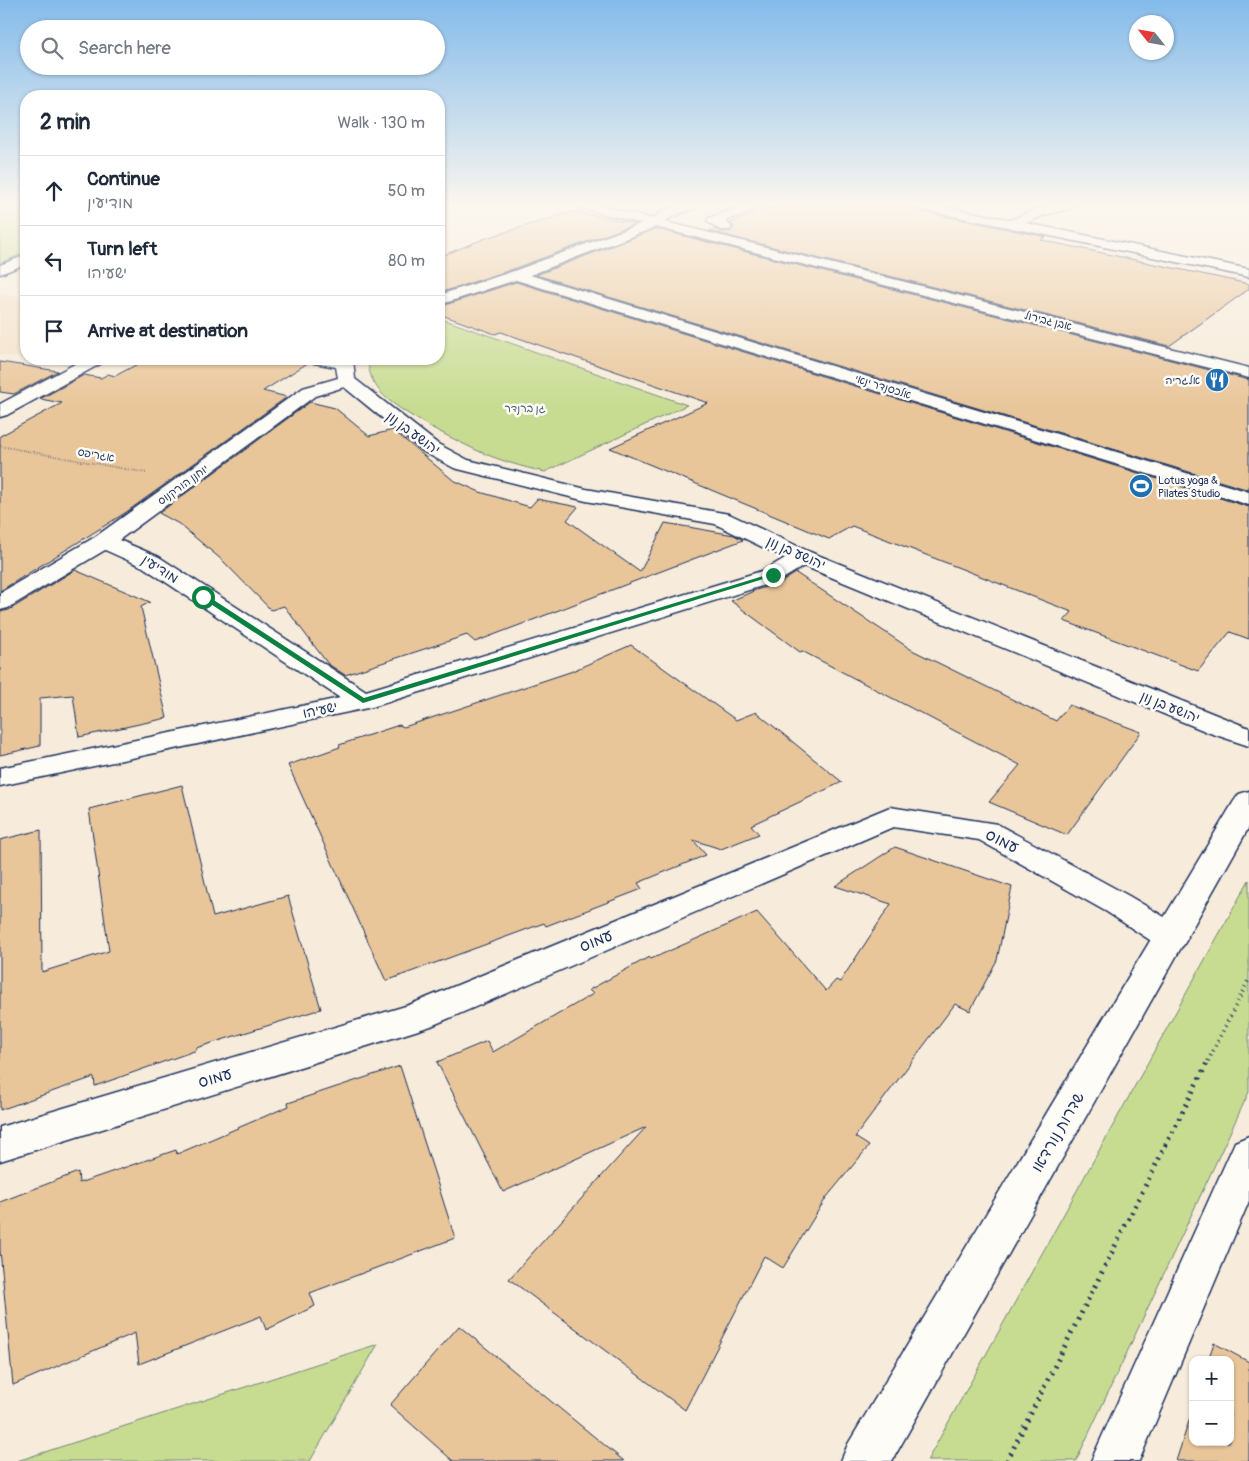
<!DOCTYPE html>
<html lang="en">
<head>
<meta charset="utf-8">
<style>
  body { margin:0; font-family:Pangolin,"Playpen Sans Hebrew",sans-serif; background:#f2f2f3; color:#1f2937 }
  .controls { position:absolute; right:15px; bottom:15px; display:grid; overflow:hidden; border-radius:10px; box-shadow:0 1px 4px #0004 }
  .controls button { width:45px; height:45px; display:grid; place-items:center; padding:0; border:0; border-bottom:1px solid #e0e1e3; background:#fff; color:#1f2937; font:25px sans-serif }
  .compass { position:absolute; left:1129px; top:15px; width:45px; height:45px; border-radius:50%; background:#fff; box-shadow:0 1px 4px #0004; rotate:301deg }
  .stop { position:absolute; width:15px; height:15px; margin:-11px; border:4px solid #0b8043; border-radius:50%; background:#fff }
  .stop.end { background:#0b8043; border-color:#fff; box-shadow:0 1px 5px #0008 }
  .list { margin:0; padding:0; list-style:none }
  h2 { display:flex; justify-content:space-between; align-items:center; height:65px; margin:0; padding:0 20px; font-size:21px }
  h2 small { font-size:16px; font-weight:400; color:#747a83 }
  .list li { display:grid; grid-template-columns:32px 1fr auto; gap:15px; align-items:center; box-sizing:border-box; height:70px; padding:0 20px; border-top:1px solid #e0e1e3 }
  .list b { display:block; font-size:19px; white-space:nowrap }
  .list p { margin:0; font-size:16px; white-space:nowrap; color:#747a83 }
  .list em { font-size:16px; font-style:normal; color:#747a83 }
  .icon { flex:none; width:28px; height:28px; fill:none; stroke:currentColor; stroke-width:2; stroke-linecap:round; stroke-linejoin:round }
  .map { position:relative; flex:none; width:1249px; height:1461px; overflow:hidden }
  .search { position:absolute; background:#fff; box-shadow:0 1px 4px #0004; left:20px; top:20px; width:425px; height:55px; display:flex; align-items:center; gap:12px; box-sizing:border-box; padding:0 18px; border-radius:28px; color:#747a83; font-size:19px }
  .panel { position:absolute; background:#fff; box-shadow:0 1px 4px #0004; left:20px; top:90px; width:425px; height:275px; border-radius:20px }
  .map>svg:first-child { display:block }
  .built { fill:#f3e1c8 }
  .green { fill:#c7dc91; stroke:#718678 }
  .building { fill:#e9c69a; stroke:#1b2f5e }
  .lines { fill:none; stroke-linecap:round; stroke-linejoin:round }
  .minor-casing { stroke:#1b2f5e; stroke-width:3 }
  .tertiary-casing { stroke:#1b2f5e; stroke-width:3 }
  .secondary-casing { stroke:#1b2f5e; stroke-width:3 }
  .path-far2 { stroke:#1b2f5e; stroke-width:2; stroke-dasharray:0.5 2; stroke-linecap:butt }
  .path-far1 { stroke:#1b2f5e; stroke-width:4; stroke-dasharray:1 4.5; stroke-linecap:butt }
  .path { stroke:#1b2f5e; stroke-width:5; stroke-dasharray:2 5.5; stroke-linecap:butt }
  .minor { fill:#fdfcf7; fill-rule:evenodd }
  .tertiary { fill:#fdfcf7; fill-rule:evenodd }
  .secondary { fill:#fdfcf7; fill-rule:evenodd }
  .route { fill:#0b8043 }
  .labels { text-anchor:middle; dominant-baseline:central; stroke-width:5; stroke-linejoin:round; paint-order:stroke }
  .far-street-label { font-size:11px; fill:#1b2f5e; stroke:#fdfcf7 }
  .far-poi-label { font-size:11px; fill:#1b2f5e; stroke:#fdfcf7; text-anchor:end }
  .far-park-label { font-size:11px; fill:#465a6b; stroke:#fdfcf7 }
  .street-label { font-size:14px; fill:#1b2f5e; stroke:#fdfcf7 }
  .near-street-label { font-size:16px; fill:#1b2f5e; stroke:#fdfcf7 }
</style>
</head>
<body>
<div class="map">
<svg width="1249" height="1461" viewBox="0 0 1249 1461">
  <rect width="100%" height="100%" fill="#f7ecdb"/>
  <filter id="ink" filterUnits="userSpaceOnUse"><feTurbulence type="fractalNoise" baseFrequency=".02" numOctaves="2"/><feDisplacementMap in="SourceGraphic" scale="10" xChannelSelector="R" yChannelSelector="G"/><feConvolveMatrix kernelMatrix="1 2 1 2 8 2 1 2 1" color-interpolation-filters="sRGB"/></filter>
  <g filter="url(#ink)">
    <path class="built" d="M0 294 26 299V359H77L66 365 0 355Z"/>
    <g class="green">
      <path d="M0 205H26V252L0 263Z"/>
      <path d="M439 318 687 405 545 472C522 467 498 460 476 450 449 437 413 419 390 401 378 392 366 374 369 359H439Z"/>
      <path d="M1249 880V1092L1076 1461H927Z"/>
      <path d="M378 1344 310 1461H17Z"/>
    </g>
    <g class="building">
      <path d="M777 205H912L920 211 1046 237 1041 240 1249 284V289L1169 346 709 231 715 229 720 232H730L734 227 730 223Z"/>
      <path d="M574 211 635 224 510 270 439 293V257L483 239Z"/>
      <path d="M656 229 1249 380V490L536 275Z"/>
      <path d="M516 282 1249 507V639L1230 632 1198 671 1064 621 1072 612 852 526 829 539 610 448 708 403 501 332 495 334 439 314V307Z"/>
      <path d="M147 359H310L311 361 263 391 287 397 125 513 0 591V436L62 403 40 399 84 375 101 378 108 374 115 376Z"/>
      <path d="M0 362 58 371 14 394 0 392Z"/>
      <path d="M310 402 335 408 369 436 393 430 453 480 480 492 530 507 537 499 578 507 567 520 640 572 665 523 734 535 743 540 475 642 467 635 345 675 328 664 284 606 271 610 222 560 179 524 159 513Z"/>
      <path d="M75 570 150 602 141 607 167 718 79 737 73 695 40 698V746L0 755V612L9 610Z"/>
      <path d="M796 573 912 650 1056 721 1069 705 1141 732 1067 835 989 802 1020 765 802 651 800 652 731 601 756 590 782 582Z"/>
      <path d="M631 645 736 720 756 712 842 782 751 825 759 834 721 849 693 840 706 855 638 883 642 889 546 926 544 923 386 981 288 765 340 747 339 745 399 725 404 727 570 672Z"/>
      <path d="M182 785 213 917 288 896 321 1009 196 1048 197 1050 95 1086 94 1077 0 1110V840L41 830 42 972 109 951 89 809Z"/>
      <path d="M895 847 1012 887 997 960 970 1011 955 1004 855 1137 869 1146 826 1198 783 1268 764 1256 685 1410 509 1279 646 1127 503 1192 437 1062 487 1041 493 1052 593 994 589 990 649 957 651 959 757 912 826 991 836 980 840 982 891 904 835 886Z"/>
      <path d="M400 1066 455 1238 310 1293 315 1306 266 1330 261 1316 139 1364 135 1333 13 1385 0 1250V1202L78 1172 79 1183 176 1150 177 1154 289 1106 288 1103Z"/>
      <path d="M459 1326 624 1461H453L390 1405Z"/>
      <path d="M1214 1343 1249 1362V1461H1176L1193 1409V1442H1230V1360H1208Z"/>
    </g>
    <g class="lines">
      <g class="minor-casing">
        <g id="minor">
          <path d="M914 205H936L1011 220 1035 209 1054 205H1073L1071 208 1045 215 1026 223 1249 269V277L920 209Z"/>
          <path d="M656 218 661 219 663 222 661 225 530 275 1249 492V505L516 280 439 305V295L511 272Z"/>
          <path d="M26 255V264L0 274V265Z"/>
          <path d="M84 359H104L102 363 7 415 0 417V404Z"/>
          <path d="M312 359H353L355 379 438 444 468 460 586 489 729 514 810 552 1249 728V746L1210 733 804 566 781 580 372 707 0 786V768L340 698 143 567 105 550 8 608 0 610V593L95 537 303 388 338 378 336 367 314 363ZM344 387 424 452 454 468 586 501 715 524 785 558 765 570 366 691 159 557 119 540 315 396Z"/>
          <path d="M890 807 997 824 1129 896 1183 928 1188 937 1183 946 1171 949 1159 946 1107 912 979 840 893 827 431 1026 0 1161V1127L409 1005Z"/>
        </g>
      </g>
      <g class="tertiary-casing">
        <g id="tertiary">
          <path d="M680 205H697L695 208 674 216 656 226 649 222 664 210Z"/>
          <path d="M745 205H761L759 208 725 221 732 227 730 230H720L707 221 709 218Z"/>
          <path d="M1249 791V827L892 1461H841L848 1444 1234 801 1239 794Z"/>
          <path d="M1249 1136V1201L1139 1461H1091L1235 1142Z"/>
        </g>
      </g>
      <g class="secondary-casing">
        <path id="secondary" d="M579 205H598L1249 368V378L581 208Z"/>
      </g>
      <g class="path-far2">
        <path d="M0 208 11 205"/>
        <path d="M0 446 147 473"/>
      </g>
      <path class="path-far1" d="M1208 1061 1249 979"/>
      <path class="path" d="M1007 1461 1209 1059"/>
      <use href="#minor" class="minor"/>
      <use href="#tertiary" class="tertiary"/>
      <use href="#secondary" class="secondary"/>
    </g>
  </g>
  <linearGradient id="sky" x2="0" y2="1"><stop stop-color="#84bbea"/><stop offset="0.5" stop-color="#fbf6ef"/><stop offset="1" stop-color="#fbf6ef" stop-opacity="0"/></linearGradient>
  <rect width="1249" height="409" fill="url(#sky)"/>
  <path class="route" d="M770 574 776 575 363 703 200 597 206 595 364 698Z"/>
  <defs>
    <g id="restaurant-disc" transform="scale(1.25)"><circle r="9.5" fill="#1f6fb2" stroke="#fdfcf7"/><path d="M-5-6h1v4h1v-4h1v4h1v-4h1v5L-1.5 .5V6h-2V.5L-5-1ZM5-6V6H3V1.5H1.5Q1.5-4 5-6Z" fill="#fff"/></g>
    <g id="stadium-disc" transform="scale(1.25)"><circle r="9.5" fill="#1f6fb2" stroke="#fdfcf7"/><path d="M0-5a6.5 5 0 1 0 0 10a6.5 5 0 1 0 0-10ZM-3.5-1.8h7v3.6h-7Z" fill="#fff"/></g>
  </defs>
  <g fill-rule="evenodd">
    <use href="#restaurant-disc" x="1217" y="380"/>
    <use href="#stadium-disc" x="1141" y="486"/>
  </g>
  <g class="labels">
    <g class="far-street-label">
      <text transform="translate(1048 321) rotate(14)">אבן גבירול</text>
      <text transform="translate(883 387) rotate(17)">אלכסנדר ינאי</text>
      <text transform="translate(96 455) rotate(10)">אגריפס</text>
      <text transform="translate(183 485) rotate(-36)">יוחנן הורקנוס</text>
    </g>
    <g class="far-poi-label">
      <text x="1200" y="380">אלגריה</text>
      <text x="1158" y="480" text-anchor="start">Lotus yoga &amp;<tspan x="1158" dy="13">Pilates Studio</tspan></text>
    </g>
    <g class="far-park-label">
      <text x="525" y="408">גן ברנדר</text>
    </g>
    <g class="street-label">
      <text transform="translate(413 433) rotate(36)">יהושע בן נון</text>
      <text transform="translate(796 553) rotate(24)">יהושע בן נון</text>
      <text transform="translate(160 569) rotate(32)">מודיעין</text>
      <text transform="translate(1170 707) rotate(22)">יהושע בן נון</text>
      <text transform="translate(320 710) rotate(-12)">ישעיהו</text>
    </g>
    <g class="near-street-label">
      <text transform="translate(1002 841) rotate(26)">עמוס</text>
      <text transform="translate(596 941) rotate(-23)">עמוס</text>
      <text transform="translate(215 1078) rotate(-17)">עמוס</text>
      <text transform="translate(1058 1132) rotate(-60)">שדרות נורדאו</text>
    </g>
  </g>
</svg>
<div class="controls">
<button>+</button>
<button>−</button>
</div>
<svg class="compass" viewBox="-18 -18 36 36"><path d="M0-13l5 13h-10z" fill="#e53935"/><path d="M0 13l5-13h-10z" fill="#747a83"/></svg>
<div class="stop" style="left:203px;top:597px"></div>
<div class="stop end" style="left:773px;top:575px"></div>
<div class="search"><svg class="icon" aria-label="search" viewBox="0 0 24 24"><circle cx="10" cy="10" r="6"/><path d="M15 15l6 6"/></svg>Search here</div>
<section class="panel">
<h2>2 min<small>Walk · 130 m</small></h2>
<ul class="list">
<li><svg class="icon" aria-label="ahead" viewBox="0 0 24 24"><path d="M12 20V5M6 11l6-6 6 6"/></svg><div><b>Continue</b><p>מודיעין</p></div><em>50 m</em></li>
<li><svg class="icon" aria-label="left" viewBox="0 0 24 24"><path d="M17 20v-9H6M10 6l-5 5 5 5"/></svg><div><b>Turn left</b><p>ישעיהו</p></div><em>80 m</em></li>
<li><svg class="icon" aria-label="arrive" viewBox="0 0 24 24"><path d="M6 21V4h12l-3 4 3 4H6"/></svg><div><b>Arrive at destination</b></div></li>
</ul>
</section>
</div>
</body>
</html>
